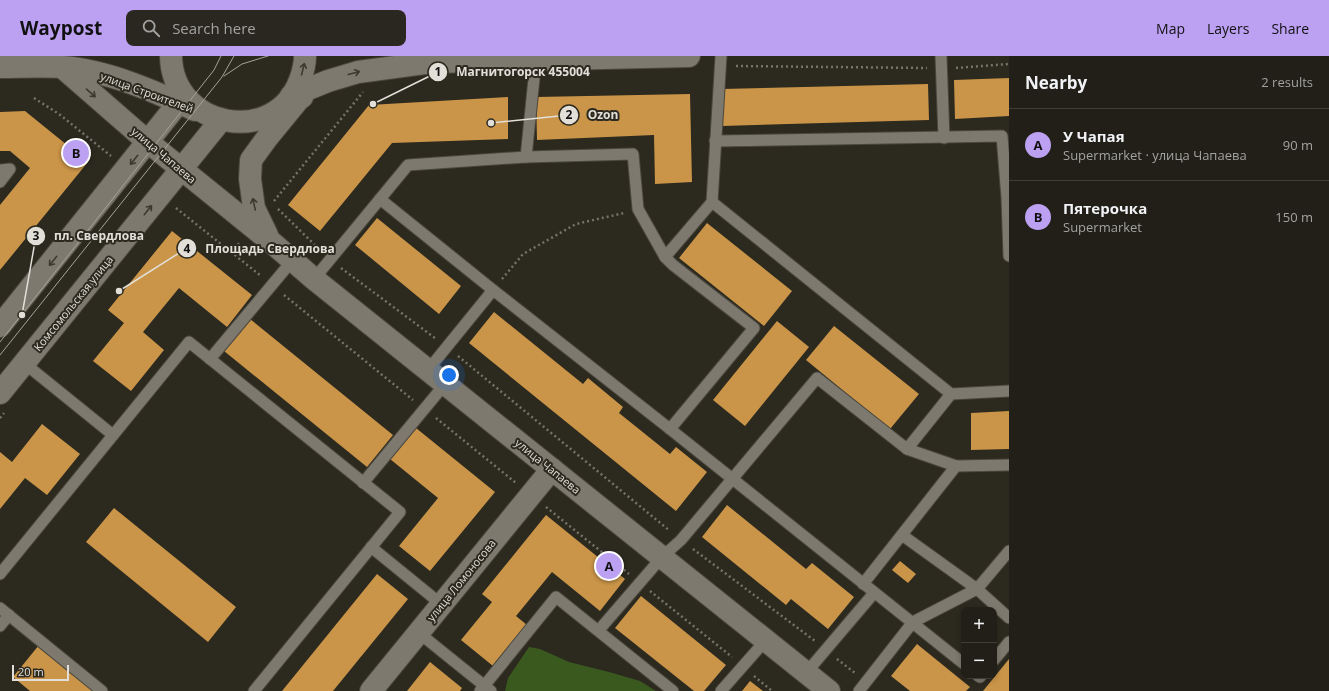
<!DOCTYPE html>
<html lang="en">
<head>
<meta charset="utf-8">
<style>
  body { margin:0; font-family:"Open Sans",sans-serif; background:#292720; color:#f1f3f6 }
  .controls { position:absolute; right:12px; bottom:12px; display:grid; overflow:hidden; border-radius:8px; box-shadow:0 2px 6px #0003 }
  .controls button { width:36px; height:36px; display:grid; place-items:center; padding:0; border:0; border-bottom:1px solid #3e3d36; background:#211f17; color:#f1f3f6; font:20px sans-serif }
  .scale { position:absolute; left:12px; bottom:10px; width:57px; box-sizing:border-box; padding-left:4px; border:2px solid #e2dfd9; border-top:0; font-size:11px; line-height:14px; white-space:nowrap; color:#e2dfd9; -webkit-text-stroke:3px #2c291f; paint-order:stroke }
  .you { position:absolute; left:449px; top:319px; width:14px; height:14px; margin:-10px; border:3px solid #fff; border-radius:50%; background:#1a73e8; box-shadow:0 0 0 6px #1a73e833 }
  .badge { display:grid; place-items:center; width:26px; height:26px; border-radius:50%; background:#bca0f2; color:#111; font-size:13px; font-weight:700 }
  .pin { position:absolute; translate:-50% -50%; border:2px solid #fff; box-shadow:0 1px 4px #0006 }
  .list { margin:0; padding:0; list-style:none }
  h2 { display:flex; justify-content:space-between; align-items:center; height:52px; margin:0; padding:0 16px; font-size:17px }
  h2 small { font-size:13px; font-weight:400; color:#a2a2a1 }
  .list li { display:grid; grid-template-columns:26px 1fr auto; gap:12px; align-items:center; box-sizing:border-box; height:72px; padding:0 16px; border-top:1px solid #3e3d36 }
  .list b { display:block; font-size:15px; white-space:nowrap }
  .list p { margin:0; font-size:13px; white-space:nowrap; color:#a2a2a1 }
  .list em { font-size:13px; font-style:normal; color:#a2a2a1 }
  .icon { flex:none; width:22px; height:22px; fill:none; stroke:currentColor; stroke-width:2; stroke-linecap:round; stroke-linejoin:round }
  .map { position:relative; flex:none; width:1009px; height:635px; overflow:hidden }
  header { display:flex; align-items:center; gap:24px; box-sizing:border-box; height:56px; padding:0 20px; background:#bca0f2; color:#111 }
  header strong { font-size:19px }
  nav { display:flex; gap:22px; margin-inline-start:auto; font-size:14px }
  .search { width:280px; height:36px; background:#292720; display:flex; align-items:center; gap:10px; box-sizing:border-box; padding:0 14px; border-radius:8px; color:#a2a2a1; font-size:15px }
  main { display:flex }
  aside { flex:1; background:#211f17 }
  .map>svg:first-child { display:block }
  .green { fill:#3a591f }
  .building { fill:#ca9548 }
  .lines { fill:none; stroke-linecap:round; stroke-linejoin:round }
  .service-casing { stroke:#4a473e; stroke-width:13 }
  .minor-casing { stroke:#4a473e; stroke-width:24 }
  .tertiary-casing { stroke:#4a473e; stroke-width:24 }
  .secondary-casing { stroke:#4a473e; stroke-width:24 }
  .path { stroke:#76736b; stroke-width:2.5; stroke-dasharray:2 3; stroke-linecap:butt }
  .service { stroke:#7d796e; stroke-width:11 }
  .minor { stroke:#7d796e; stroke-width:22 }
  .tertiary { stroke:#7d796e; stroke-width:22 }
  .secondary { stroke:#7d796e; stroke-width:22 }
  .tram { stroke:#a5a29a; stroke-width:1 }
  .oneway { stroke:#3c392f }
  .labels { text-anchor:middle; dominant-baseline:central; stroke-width:4; stroke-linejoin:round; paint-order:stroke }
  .street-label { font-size:11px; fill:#e2dfd9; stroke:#2c291f }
  .leader { fill:none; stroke:#e2dfd9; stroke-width:1.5 }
  .callout-dot { fill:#e2dfd9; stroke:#2c291f; stroke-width:1.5 }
  .mark-label { font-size:12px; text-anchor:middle; font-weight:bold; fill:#111 }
  .callout-label { font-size:12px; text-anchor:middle; font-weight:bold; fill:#e2dfd9; stroke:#2c291f; stroke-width:4; stroke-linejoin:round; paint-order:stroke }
</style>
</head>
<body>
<header>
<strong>Waypost</strong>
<div class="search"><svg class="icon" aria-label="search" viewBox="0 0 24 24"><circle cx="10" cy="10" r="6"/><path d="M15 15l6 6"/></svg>Search here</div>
<nav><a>Map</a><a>Layers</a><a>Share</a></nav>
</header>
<main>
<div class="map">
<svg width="1009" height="635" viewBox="0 0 1009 635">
  <rect width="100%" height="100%" fill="#2c291f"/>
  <path class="green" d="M529 591 540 593 569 606 609 616 640 625 656 635H505L508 622Z"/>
  <g class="building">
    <path d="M1009 22V60L955 63 954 24Z"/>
    <path d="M928 28 929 64 722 70V33Z"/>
    <path d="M690 38 692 126 655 128 654 79 537 84 536 41Z"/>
    <path d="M508 41V83L392 87 320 175 288 149 369 49Z"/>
    <path d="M25 55 88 106 0 214V149L30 112 10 95H0V56Z"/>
    <path d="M377 162 461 230 439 258 355 189Z"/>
    <path d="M707 167 792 235 764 270 679 202Z"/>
    <path d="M172 175 252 239 227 271 179 232 143 276 164 294 131 335 93 305 124 267 108 254Z"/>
    <path d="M494 256 583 328 588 322 623 351 619 357 670 398 676 391 707 416 676 455 469 287Z"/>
    <path d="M250 263 393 379 367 411 224 295Z"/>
    <path d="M777 265 809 291 745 370 713 344Z"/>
    <path d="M834 270 919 338 890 373 806 304Z"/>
    <path d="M1009 355V393L971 394V357Z"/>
    <path d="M42 368 80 398 47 439 25 422 0 453V396L12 406Z"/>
    <path d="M416 372 495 436 430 515 399 490 438 442 390 403Z"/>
    <path d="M727 449 806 513 812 507 854 541 828 573 791 543 786 549 702 481Z"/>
    <path d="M114 452 236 551 208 586 86 486Z"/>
    <path d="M546 459 625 523 600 555 552 516 516 560 527 569 493 610 461 584 492 546 482 538Z"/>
    <path d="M900 505 916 518 908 527 892 514Z"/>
    <path d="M377 518 408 543 333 635H282Z"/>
    <path d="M641 540 726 609 704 635H694L615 572Z"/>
    <path d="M917 588 970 631 966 635H910L891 620Z"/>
    <path d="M39 589 96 635H30L13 621Z"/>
    <path d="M1009 603V635H983Z"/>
    <path d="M430 606 462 632 460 635H407Z"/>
    <path d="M750 625 763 635H742Z"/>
  </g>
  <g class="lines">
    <g class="service-casing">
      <g id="service">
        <path d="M941 0 944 82"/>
        <path d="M715 85 1002 80 1007 142 1009 200"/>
        <path d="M526 101 535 13 534 4"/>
        <path d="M0 114 10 113 0 126"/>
        <path d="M380 143 493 234"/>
        <path d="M712 146 951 338"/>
        <path d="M665 201 673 209 754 272 670 373"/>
        <path d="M314 223 408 109 526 101 633 98 638 153 665 201 712 146 721 0"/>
        <path d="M210 303 292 205"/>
        <path d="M24 307 113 379"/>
        <path d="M428 314 493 234 670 373 964 608"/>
        <path d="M907 393 956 410"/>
        <path d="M363 427 445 328"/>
        <path d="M902 479 977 533 1009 562"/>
        <path d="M371 491 441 548"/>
        <path d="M0 518 189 286 400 456 254 635"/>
        <path d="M863 528 956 410 1009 409"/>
        <path d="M0 552 102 635"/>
        <path d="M0 570 9 559"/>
        <path d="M599 574 662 501 681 484 817 322 907 393 951 338 1009 335"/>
        <path d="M419 577 491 635"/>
        <path d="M994 604 1009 586"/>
        <path d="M806 617 874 537"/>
        <path d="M978 620 980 621 981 620"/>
        <path d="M480 635 556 541 673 635"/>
        <path d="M721 635 766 584"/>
        <path d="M859 635 913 566 977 533 1009 495"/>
      </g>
    </g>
    <g class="minor-casing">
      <path id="minor" d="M371 635 552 413"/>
    </g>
    <g class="tertiary-casing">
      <g id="tertiary">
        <path d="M0 11C20 11 41 10 61 11 104 13 156 36 195 54"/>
        <path d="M62 11 148 86 269 184 314 223 829 635"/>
        <path d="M291 40 328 25 358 16 432 6 689 0"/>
        <path d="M267 179 254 152 250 123 251 104 267 82 299 43 302 41"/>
      </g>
    </g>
    <g class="secondary-casing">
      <g id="secondary">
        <path d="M171 0C172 72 275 92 300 24 303 16 305 8 305 0"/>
        <path d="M0 270 184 40"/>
        <path d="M0 337 221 64"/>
      </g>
    </g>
    <g class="path">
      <path d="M736 10 927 12"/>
      <path d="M956 12 1009 8"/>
      <path d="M34 42 59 58 111 100"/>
      <path d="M274 145 363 36"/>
      <path d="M176 152 261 220"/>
      <path d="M278 153 319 193"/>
      <path d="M232 197 240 186"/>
      <path d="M341 212 435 282"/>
      <path d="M502 223 523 198 576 168 624 157"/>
      <path d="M284 239 413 344"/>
      <path d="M458 300 670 475"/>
      <path d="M0 362 4 357"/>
      <path d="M436 362 516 427"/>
      <path d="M546 451 629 518"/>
      <path d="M693 493 815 585"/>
      <path d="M650 535 732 601"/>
      <path d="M837 603 855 617"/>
      <path d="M754 620 772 635"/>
    </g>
    <use href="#service" class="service"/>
    <use href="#minor" class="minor"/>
    <use href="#tertiary" class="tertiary"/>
    <use href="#secondary" class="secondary"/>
    <g class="tram">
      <path d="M224 20 242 8 268 0"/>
      <path d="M0 286 214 14 221 0"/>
      <path d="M0 299 222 21 234 0"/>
    </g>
  </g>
  <defs><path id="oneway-shaft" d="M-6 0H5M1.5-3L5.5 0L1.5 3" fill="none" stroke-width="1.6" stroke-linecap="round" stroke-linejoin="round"/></defs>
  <g class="oneway">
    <use href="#oneway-shaft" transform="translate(303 13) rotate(-76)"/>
    <use href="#oneway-shaft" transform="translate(354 17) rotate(-15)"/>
    <use href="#oneway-shaft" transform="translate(91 37) rotate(41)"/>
    <use href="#oneway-shaft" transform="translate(134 104) rotate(128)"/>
    <use href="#oneway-shaft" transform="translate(254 148) rotate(-102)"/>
    <use href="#oneway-shaft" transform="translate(148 154) rotate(-51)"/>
    <use href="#oneway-shaft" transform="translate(53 205) rotate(129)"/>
  </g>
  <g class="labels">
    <g class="street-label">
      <text transform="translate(147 36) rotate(20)">улица Строителей</text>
      <text transform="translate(164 99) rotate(40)">улица Чапаева</text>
      <text transform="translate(73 247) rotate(-51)">Комсомольская улица</text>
      <text transform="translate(548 410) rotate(39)">улица Чапаева</text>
      <text transform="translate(461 524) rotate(-51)">улица Ломоносова</text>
    </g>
  </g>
  <path class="leader" d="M373 48L438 16M491 67L569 59M22 259L36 180M119 235L187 192"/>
  <g class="callout-dot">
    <circle cx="373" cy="48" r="4"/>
    <circle cx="491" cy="67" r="4"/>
    <circle cx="22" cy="259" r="4"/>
    <circle cx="119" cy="235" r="4"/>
    <circle cx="438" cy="16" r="10"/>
    <circle cx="569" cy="59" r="10"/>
    <circle cx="36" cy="180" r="10"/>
    <circle cx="187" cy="192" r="10"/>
  </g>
  <g class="mark-label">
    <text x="438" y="20">1</text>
    <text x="569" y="63">2</text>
    <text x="36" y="184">3</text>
    <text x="187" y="197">4</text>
  </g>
  <g class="callout-label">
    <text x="523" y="20">Магнитогорск 455004</text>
    <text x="603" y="63">Ozon</text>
    <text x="99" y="184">пл. Свердлова</text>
    <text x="270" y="197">Площадь Свердлова</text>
  </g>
</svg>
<div class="controls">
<button>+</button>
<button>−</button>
</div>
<div class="scale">20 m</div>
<div class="you"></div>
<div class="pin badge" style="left:609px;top:510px">A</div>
<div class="pin badge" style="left:76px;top:97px">B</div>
</div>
<aside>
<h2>Nearby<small>2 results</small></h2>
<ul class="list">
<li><span class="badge">A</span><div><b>У Чапая</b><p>Supermarket · улица Чапаева</p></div><em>90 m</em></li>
<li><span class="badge">B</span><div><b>Пятерочка</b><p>Supermarket</p></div><em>150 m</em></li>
</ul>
</aside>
</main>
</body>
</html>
